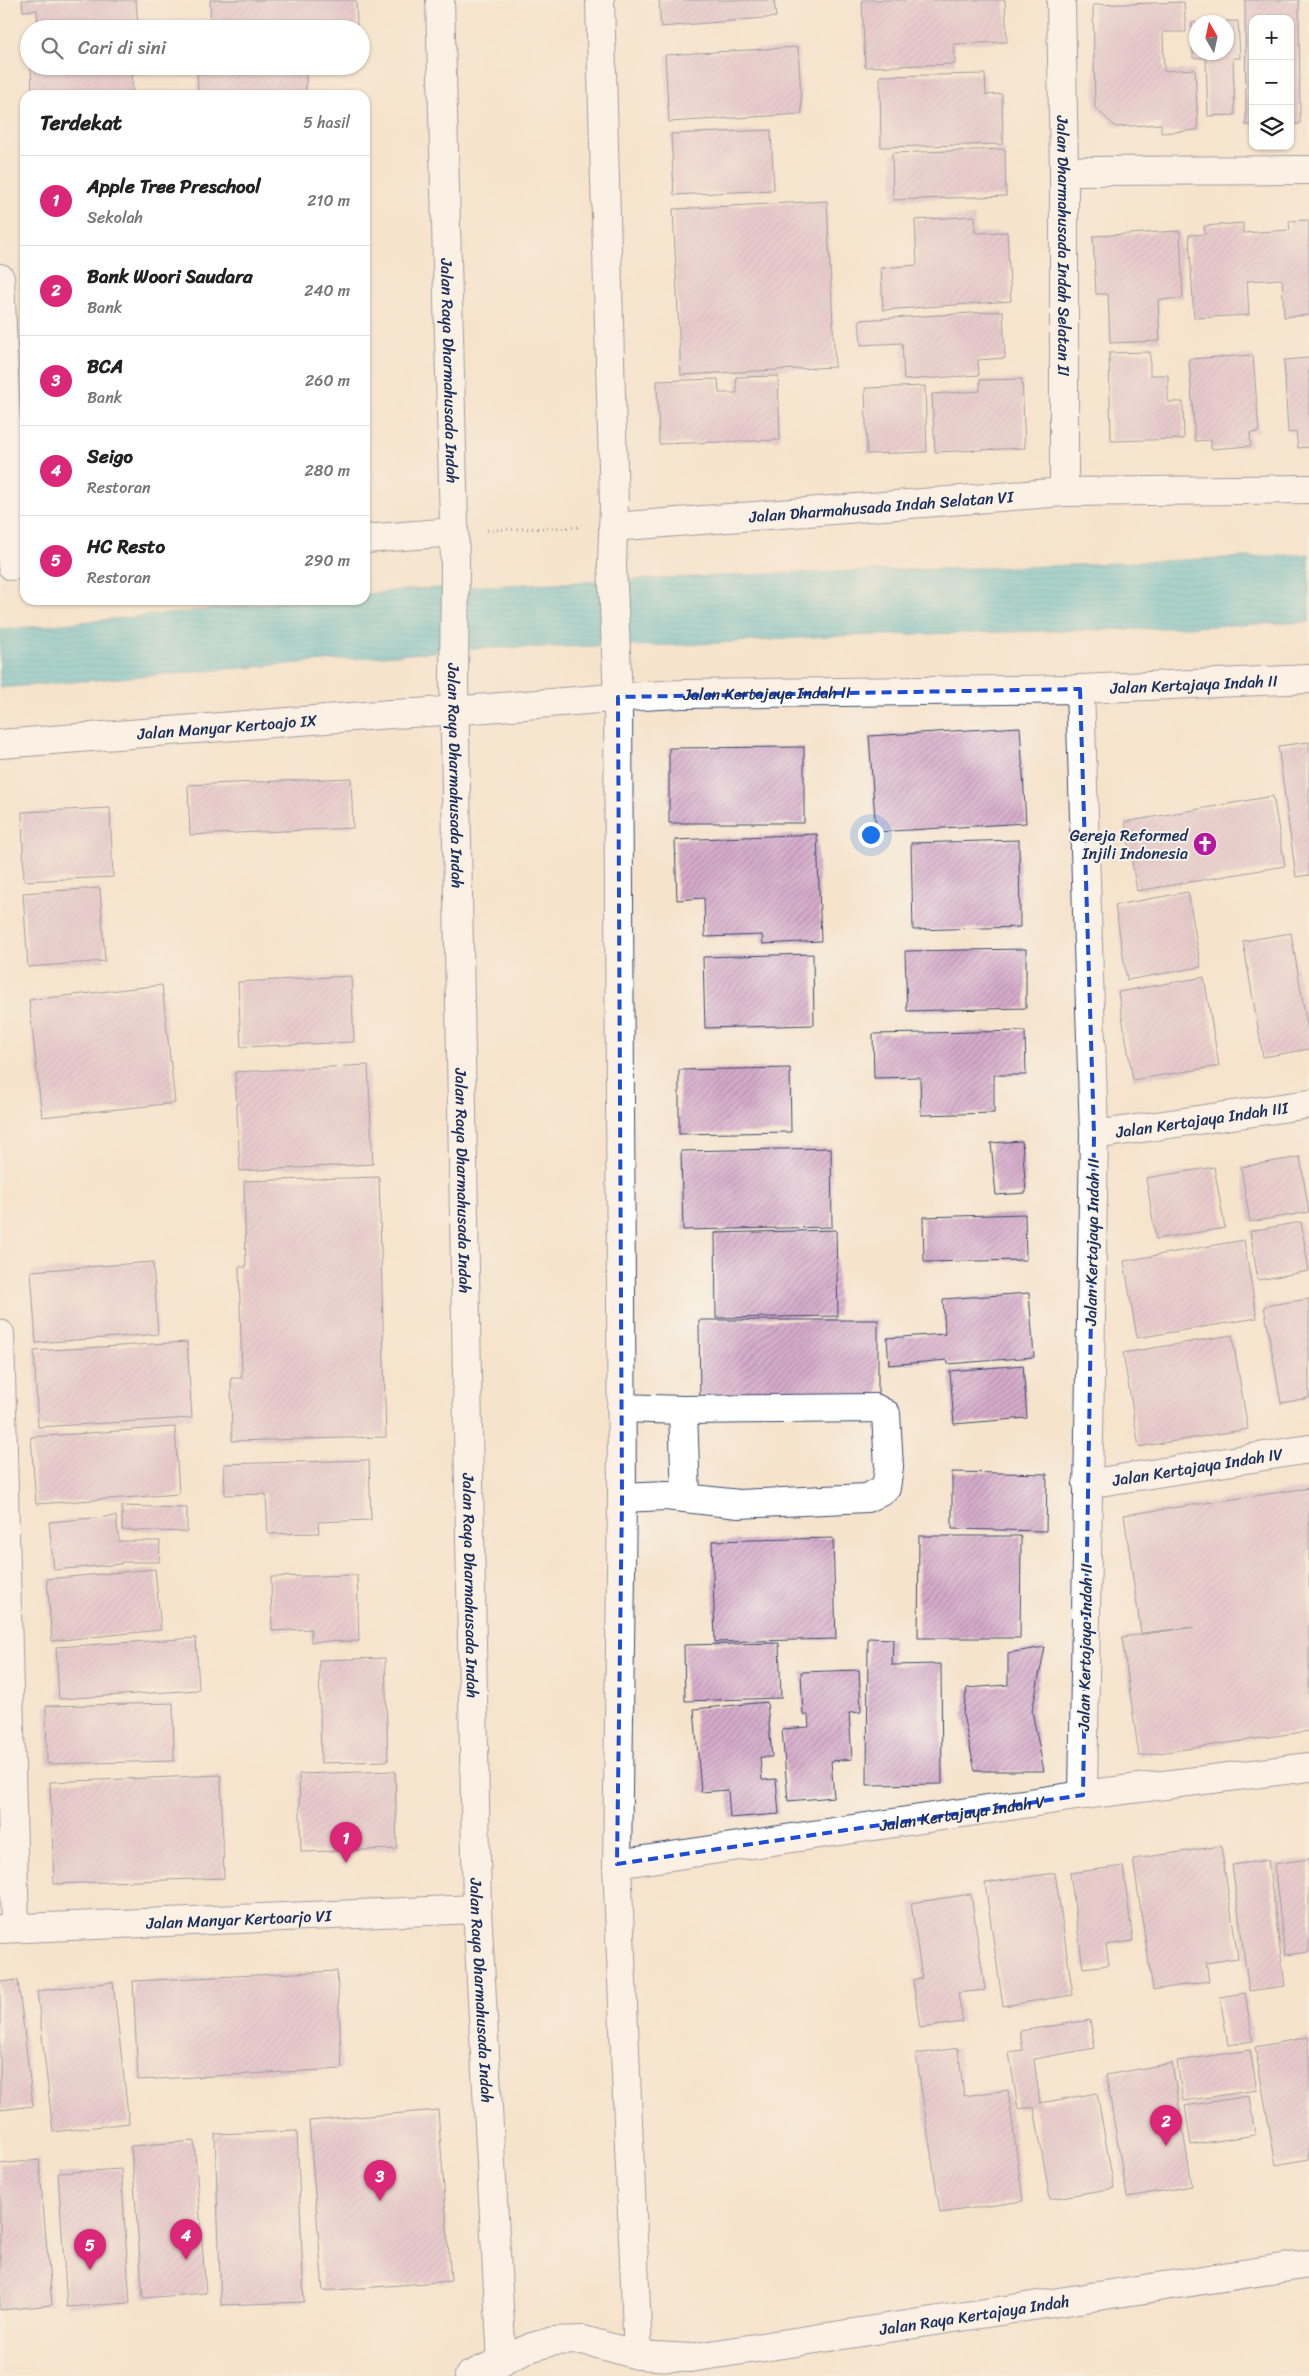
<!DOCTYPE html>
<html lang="id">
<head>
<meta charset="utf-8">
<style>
  body { margin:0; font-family:Sriracha,sans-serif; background:#f2f2f2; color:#222 }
  .controls { position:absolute; right:15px; top:15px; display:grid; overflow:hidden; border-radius:10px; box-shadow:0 1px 4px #0004 }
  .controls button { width:45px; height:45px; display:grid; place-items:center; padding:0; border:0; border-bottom:1px solid #e0e0e0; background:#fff; color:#222; font:25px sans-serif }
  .compass { position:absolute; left:1189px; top:15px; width:45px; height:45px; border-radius:50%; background:#fff; box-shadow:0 1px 4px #0004; rotate:351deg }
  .you { position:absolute; left:870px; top:834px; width:18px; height:18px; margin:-12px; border:4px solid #fff; border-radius:50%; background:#1a73e8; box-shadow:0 0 0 8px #1a73e833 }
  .badge { display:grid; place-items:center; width:32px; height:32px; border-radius:50%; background:#db2777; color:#fff; font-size:16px; font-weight:700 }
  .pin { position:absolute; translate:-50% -41px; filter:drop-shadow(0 1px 2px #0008) }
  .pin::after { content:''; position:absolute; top:26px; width:18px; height:15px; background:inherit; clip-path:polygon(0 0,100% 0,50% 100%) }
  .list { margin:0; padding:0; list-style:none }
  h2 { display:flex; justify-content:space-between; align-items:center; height:65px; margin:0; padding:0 20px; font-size:21px }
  h2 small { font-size:16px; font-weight:400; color:#767676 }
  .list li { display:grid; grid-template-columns:32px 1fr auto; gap:15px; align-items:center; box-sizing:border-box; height:90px; padding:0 20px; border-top:1px solid #e0e0e0 }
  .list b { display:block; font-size:19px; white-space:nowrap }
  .list p { margin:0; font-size:16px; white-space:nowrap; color:#767676 }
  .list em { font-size:16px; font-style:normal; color:#767676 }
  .icon { flex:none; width:28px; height:28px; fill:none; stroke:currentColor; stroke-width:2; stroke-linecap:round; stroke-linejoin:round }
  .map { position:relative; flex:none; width:1309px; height:2376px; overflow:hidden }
  .search { position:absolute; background:#fff; box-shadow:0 1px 4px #0004; left:20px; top:20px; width:350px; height:55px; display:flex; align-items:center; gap:12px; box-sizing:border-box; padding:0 18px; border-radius:28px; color:#767676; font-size:19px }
  .panel { position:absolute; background:#fff; box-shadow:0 1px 4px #0004; left:20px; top:90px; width:350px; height:515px; border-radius:15px }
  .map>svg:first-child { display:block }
  .water { fill:url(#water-rules); stroke:#347593 }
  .building { fill:url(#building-hatch) }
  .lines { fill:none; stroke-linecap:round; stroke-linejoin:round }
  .minor-casing { stroke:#3c4a6e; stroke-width:30 }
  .major-casing { stroke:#3c4a6e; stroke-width:30 }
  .path { stroke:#3c4a6e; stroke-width:3; stroke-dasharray:1 4; stroke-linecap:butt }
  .minor { stroke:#fff; stroke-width:28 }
  .major { stroke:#fff; stroke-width:28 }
  .marked { fill:none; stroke:#1d4ed8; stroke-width:4; stroke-dasharray:10 6; stroke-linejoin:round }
  .labels { text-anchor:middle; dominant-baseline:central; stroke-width:4; stroke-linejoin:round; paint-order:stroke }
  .street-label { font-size:16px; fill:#1b2f5e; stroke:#f7f3e8 }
  .poi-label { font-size:16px; fill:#1b2f5e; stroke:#f7f3e8; text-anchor:end }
</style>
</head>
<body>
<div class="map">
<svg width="1309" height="2376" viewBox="0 0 1309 2376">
  <defs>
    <pattern id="water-rules" width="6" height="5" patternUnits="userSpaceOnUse" patternTransform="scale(1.25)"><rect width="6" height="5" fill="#4ebbc8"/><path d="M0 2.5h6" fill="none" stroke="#4098a6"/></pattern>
    <pattern id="building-hatch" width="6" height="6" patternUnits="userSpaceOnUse" patternTransform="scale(1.25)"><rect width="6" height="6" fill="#d6abca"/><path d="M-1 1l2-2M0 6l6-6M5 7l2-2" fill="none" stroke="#ad8ca7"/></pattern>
  </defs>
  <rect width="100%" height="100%" fill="#f7f3e8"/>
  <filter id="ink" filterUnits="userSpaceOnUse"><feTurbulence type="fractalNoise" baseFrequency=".02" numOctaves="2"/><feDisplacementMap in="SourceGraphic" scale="10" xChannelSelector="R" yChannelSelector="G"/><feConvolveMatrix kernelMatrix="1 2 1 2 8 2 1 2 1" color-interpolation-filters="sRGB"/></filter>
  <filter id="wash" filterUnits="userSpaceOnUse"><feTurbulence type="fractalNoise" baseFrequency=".0096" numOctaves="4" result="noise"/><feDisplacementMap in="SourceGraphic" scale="20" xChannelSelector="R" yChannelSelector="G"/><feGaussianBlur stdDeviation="1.12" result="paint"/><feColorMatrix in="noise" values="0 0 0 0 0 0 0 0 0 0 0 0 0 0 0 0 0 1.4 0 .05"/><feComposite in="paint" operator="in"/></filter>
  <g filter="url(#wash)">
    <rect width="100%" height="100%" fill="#f5e3cc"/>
    <path class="water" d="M1309 554V622L1137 629 834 636 685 645 481 648 0 688V630L306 600H365V594L414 589 789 573 1052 566Z"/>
    <g id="blocks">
      <g class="building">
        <path d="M22 0H136L138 26 94 29H38L37 10 23 11Z"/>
        <path d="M210 0H356L357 26 211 29Z"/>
        <path d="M659 0H774L776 17 661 27Z"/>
        <path d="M862 0H1005L1007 42 954 44 955 64 865 67Z"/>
        <path d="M1245 0H1299L1300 124H1290V19H1253V125H1246Z"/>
        <path d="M1184 2 1186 32H1163L1164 71 1195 69 1198 130 1161 133V124L1116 127 1095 108 1093 5Z"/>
        <path d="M1226 21H1238L1240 58H1233L1235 115 1208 116 1206 58H1193L1192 23 1196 22V52H1226Z"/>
        <path d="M798 47 802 114 669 122 665 55Z"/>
        <path d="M31 66H145L146 73H132L133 95H32Z"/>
        <path d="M197 66H306V95H198Z"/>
        <path d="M985 74 986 95 1002 94 1003 144 881 147 880 76Z"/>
        <path d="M771 130 774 190 674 195 671 134Z"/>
        <path d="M1005 149 1006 196 893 200 892 153Z"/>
        <path d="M827 201 835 367 681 375 673 209Z"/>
        <path d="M975 216V233L1007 232 1011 301 883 310 881 268 917 265 915 220Z"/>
        <path d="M1309 220V315L1284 317 1282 279 1247 281 1249 315 1194 318 1189 235 1205 234 1204 226 1243 223V233L1290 230 1289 221Z"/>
        <path d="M1180 231 1183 298 1158 300 1160 341 1110 343 1108 294H1096L1093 236Z"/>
        <path d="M1003 311 1005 358 978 360 979 375 904 380 902 343 861 345 859 320Z"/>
        <path d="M1150 352V375H1168V402H1183L1184 439 1111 441 1109 353Z"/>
        <path d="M1253 355 1259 432 1250 433 1251 446 1211 449V440L1195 441 1189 359Z"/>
        <path d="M1309 358V447L1298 448 1296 432 1288 433 1284 360Z"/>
        <path d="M778 376 780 440 659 444 657 381 718 379 719 393H737L736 377Z"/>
        <path d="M1022 379 1025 448 935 452 932 394 980 391V380Z"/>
        <path d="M925 386 927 452 867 454 865 388Z"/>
        <path d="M1020 727 1026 823 876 832 869 736Z"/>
        <path d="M1309 742V875L1296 877 1278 746Z"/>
        <path d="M804 747V823H669V748Z"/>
        <path d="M351 778 353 828 190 835 188 785Z"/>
        <path d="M1273 796 1285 866 1137 891 1125 822Z"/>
        <path d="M110 808 113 877 24 881 22 812Z"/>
        <path d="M817 834 821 941 763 944 762 935 705 937 704 898 677 900 675 840Z"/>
        <path d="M1019 840 1020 927 913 930 911 843Z"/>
        <path d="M100 888 105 961 28 967 23 893Z"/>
        <path d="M1188 892 1201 967 1127 980 1115 905Z"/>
        <path d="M1291 933 1309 1037V1049L1263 1057 1243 941Z"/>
        <path d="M1026 949V1008L907 1011 905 951Z"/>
        <path d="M813 954 814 1025 705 1028 703 957Z"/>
        <path d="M351 976 354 1042 241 1047 238 982Z"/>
        <path d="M1204 977 1219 1066 1133 1080 1118 992Z"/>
        <path d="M162 985 175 1103 42 1117 29 1000Z"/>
        <path d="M1025 1031 1026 1075H994V1113L921 1115 920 1077 874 1078 873 1034Z"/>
        <path d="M368 1065 373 1164 240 1171 235 1072Z"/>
        <path d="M790 1068 791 1132 679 1134V1070Z"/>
        <path d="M1022 1141 1026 1193 996 1195 991 1143Z"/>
        <path d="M831 1148 832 1227 683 1230 681 1151Z"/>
        <path d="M1300 1157 1309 1212 1250 1222 1241 1167Z"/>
        <path d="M1214 1167 1225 1228 1156 1239 1146 1178Z"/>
        <path d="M379 1177 386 1437 232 1441 231 1378H242L239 1267H246L244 1181Z"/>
        <path d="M1025 1214 1026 1260 924 1262 923 1217Z"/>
        <path d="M1301 1222 1309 1271 1258 1280 1250 1231Z"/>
        <path d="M836 1230 838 1316 716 1318 715 1233Z"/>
        <path d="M1244 1240 1257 1318 1137 1338 1124 1261Z"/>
        <path d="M153 1262 158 1334 36 1343 31 1271Z"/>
        <path d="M1029 1293 1034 1357 948 1364 947 1360 889 1365 887 1338 945 1334 943 1299Z"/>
        <path d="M1309 1299V1398L1281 1403 1264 1306Z"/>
        <path d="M699 1320H878V1405H700Z"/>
        <path d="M1232 1335 1248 1429 1139 1447 1123 1353Z"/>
        <path d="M187 1342 192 1418 38 1427 34 1351Z"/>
        <path d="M1023 1365 1027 1418 954 1424 950 1371Z"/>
        <path d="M175 1427 179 1494 36 1504 31 1437Z"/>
        <path d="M369 1460 371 1520 318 1522 319 1533 268 1534 266 1494 225 1495 224 1464Z"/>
        <path d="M952 1472 1047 1474 1046 1531 952 1529Z"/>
        <path d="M1309 1488V1731L1139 1756 1122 1637 1195 1627 1141 1633 1124 1515Z"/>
        <path d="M122 1506 187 1508V1532L122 1530Z"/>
        <path d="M116 1516 119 1541H160L159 1562H120L121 1564 54 1570 49 1522Z"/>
        <path d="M919 1536H1021L1020 1638H918Z"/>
        <path d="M833 1538 836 1639 715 1642 712 1541Z"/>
        <path d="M155 1569 161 1630 52 1641 47 1579Z"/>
        <path d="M357 1575 359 1641 311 1642V1629L272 1631 271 1577Z"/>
        <path d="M196 1638 199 1690 59 1699 56 1647Z"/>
        <path d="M868 1638 893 1639 892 1665 941 1664 942 1784 867 1785Z"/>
        <path d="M779 1643 781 1698 685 1701 684 1645Z"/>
        <path d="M1045 1647 1032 1711 1044 1771H975L963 1715 967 1688 1008 1685V1653Z"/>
        <path d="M385 1658 388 1761 321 1763 319 1660Z"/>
        <path d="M859 1670 861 1712 849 1713 852 1759 831 1761 834 1797 788 1801 782 1729 809 1727 808 1715H803L801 1672Z"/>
        <path d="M767 1702 772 1757H760L762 1780 776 1779 779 1814 730 1818 728 1790 701 1792 694 1709Z"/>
        <path d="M173 1703 174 1761 47 1764 46 1706Z"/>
        <path d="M395 1771 397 1849 301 1852 299 1774Z"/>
        <path d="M221 1775 224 1878 54 1884 50 1782Z"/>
        <path d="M1221 1846 1238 1958 1206 1963 1209 1981 1153 1990 1133 1859Z"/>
        <path d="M1309 1859V1952L1285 1955 1274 1864Z"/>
        <path d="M1268 1860 1285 1986 1249 1991 1232 1865Z"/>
        <path d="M1123 1866 1133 1941 1106 1945 1109 1965 1083 1968 1070 1873Z"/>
        <path d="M1055 1873 1073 1995 1003 2006 985 1883Z"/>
        <path d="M971 1894 985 1990 958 1993 963 2022 920 2028 913 1980 922 1978 911 1903Z"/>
        <path d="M337 1971 342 2069 138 2080 133 1981Z"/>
        <path d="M18 1980 33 2106 0 2110V1982Z"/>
        <path d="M113 1982 129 2123 53 2132 37 1991Z"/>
        <path d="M1245 1993 1253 2041 1228 2045 1220 1997Z"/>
        <path d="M1090 2020 1095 2048 1034 2059 1040 2103 1097 2093 1114 2188 1050 2199 1034 2107 1018 2109 1009 2052 1023 2050 1020 2031Z"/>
        <path d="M1309 2037V2159L1276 2165 1255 2047Z"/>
        <path d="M958 2048 964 2096 1008 2090 1023 2201 940 2213 916 2054Z"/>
        <path d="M1250 2050 1257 2090 1183 2101 1177 2061Z"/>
        <path d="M1172 2063 1192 2186 1127 2197 1106 2075Z"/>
        <path d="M1249 2096 1255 2135 1191 2145 1185 2106Z"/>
        <path d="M438 2110 451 2281 323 2291 309 2121Z"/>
        <path d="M297 2131 304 2302 221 2305 215 2134Z"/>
        <path d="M194 2141 206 2293 143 2298 131 2146Z"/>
        <path d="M39 2160 52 2305 0 2310V2164Z"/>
        <path d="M121 2169 130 2303 67 2307 58 2173Z"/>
      </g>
    </g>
  </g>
  <g filter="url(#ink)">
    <use href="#blocks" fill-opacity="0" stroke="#3c4a6e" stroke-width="1"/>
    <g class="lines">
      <g class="minor-casing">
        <g id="minor">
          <path id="s1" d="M1061 0 1064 171V492"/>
          <path d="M1064 171 1309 170"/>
          <path d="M0 278 12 566"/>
          <path id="s2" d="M613 527 1064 492 1309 489"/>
          <path d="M365 539 454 532"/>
          <path d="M1080 689 1094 1135 1083 1795"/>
          <path id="s3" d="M0 744 391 714C489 710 585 698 683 694L1080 689 1309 679"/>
          <path id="s4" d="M1094 1135 1309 1104"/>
          <path d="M0 1334 15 1928"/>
          <path d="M621 1408 683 1410 875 1408 886 1414 889 1467 886 1488 867 1498 739 1504 666 1496 622 1498"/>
          <path d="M683 1410 686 1498"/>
          <path id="s5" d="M1087 1484 1309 1449"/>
          <path id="s6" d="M617 1864 1083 1795 1309 1767"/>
          <path id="s7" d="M0 1929 477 1909"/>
        </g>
      </g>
      <g class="major-casing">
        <g id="major">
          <path id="s8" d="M440 0 455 561 454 683 477 1909 502 2362"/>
          <path d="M600 0 614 504 612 563 618 697 622 1498 617 1864 638 2355"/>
          <path id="s9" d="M469 2376 532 2347 553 2341 583 2340 638 2355 690 2358 1309 2264"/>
        </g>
      </g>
      <path class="path" d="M487 530 580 527"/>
      <use href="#minor" class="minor"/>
      <use href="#major" class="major"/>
    </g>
  </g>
  <path d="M0 0H1309V2376H0ZM1080 689 1094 1135 1083 1795 617 1864 622 1498 618 697Z" fill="#f5e3cc" fill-opacity=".55" fill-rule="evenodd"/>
  <path class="marked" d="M1080 689 1094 1135 1083 1795 617 1864 622 1498 618 697Z"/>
  <defs>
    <g id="church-disc" transform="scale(1.25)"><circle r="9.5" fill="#b5179e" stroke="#f7f3e8"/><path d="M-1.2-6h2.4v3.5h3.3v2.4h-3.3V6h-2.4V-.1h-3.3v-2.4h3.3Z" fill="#fff"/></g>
  </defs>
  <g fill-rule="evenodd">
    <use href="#church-disc" x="1205" y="844"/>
  </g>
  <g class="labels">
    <g class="street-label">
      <text stroke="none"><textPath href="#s1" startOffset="246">Jalan Dharmahusada Indah Selatan II</textPath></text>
      <text stroke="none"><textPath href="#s8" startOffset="371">Jalan Raya Dharmahusada Indah</textPath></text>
      <text stroke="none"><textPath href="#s2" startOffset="269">Jalan Dharmahusada Indah Selatan VI</textPath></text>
      <text stroke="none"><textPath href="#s3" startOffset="1196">Jalan Kertajaya Indah II</textPath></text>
      <text stroke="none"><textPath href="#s3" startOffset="769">Jalan Kertajaya Indah II</textPath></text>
      <text stroke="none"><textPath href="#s3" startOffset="228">Jalan Manyar Kertoajo IX</textPath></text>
      <text stroke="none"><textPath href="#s8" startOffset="776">Jalan Raya Dharmahusada Indah</textPath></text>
      <text stroke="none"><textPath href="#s4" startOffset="109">Jalan Kertajaya Indah III</textPath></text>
      <text stroke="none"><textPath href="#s8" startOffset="1181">Jalan Raya Dharmahusada Indah</textPath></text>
      <text transform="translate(1092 1242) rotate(-89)">Jalan Kertajaya Indah II</text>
      <text stroke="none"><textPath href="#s5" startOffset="112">Jalan Kertajaya Indah IV</textPath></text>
      <text stroke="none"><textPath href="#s8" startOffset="1586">Jalan Raya Dharmahusada Indah</textPath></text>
      <text transform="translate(1085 1647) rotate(-89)">Jalan Kertajaya Indah II</text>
      <text stroke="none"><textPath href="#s6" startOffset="349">Jalan Kertajaya Indah V</textPath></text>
      <text stroke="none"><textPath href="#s7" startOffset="239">Jalan Manyar Kertoarjo VI</textPath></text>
      <text stroke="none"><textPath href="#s8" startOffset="1991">Jalan Raya Dharmahusada Indah</textPath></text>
      <text stroke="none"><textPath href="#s9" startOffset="518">Jalan Raya Kertajaya Indah</textPath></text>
    </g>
    <g class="poi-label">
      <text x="1188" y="835">Gereja Reformed<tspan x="1188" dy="18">Injili Indonesia</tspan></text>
    </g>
  </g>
</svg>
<div class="controls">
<button>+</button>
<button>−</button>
<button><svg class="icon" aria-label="layers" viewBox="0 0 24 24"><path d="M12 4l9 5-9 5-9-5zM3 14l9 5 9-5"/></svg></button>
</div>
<svg class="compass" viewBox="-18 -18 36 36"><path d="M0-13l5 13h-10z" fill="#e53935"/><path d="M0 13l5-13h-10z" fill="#767676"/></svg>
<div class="you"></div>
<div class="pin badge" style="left:346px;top:1863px">1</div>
<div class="pin badge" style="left:1166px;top:2146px">2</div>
<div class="pin badge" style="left:380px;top:2201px">3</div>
<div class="pin badge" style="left:186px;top:2260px">4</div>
<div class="pin badge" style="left:90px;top:2270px">5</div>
<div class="search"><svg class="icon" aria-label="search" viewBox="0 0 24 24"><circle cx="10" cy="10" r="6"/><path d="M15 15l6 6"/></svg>Cari di sini</div>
<section class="panel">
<h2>Terdekat<small>5 hasil</small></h2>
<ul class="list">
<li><span class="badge">1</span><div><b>Apple Tree Preschool</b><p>Sekolah</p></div><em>210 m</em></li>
<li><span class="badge">2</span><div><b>Bank Woori Saudara</b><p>Bank</p></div><em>240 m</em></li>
<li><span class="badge">3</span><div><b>BCA</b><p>Bank</p></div><em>260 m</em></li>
<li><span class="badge">4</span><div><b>Seigo</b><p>Restoran</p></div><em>280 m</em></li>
<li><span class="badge">5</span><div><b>HC Resto</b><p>Restoran</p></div><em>290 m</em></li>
</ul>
</section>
</div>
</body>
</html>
